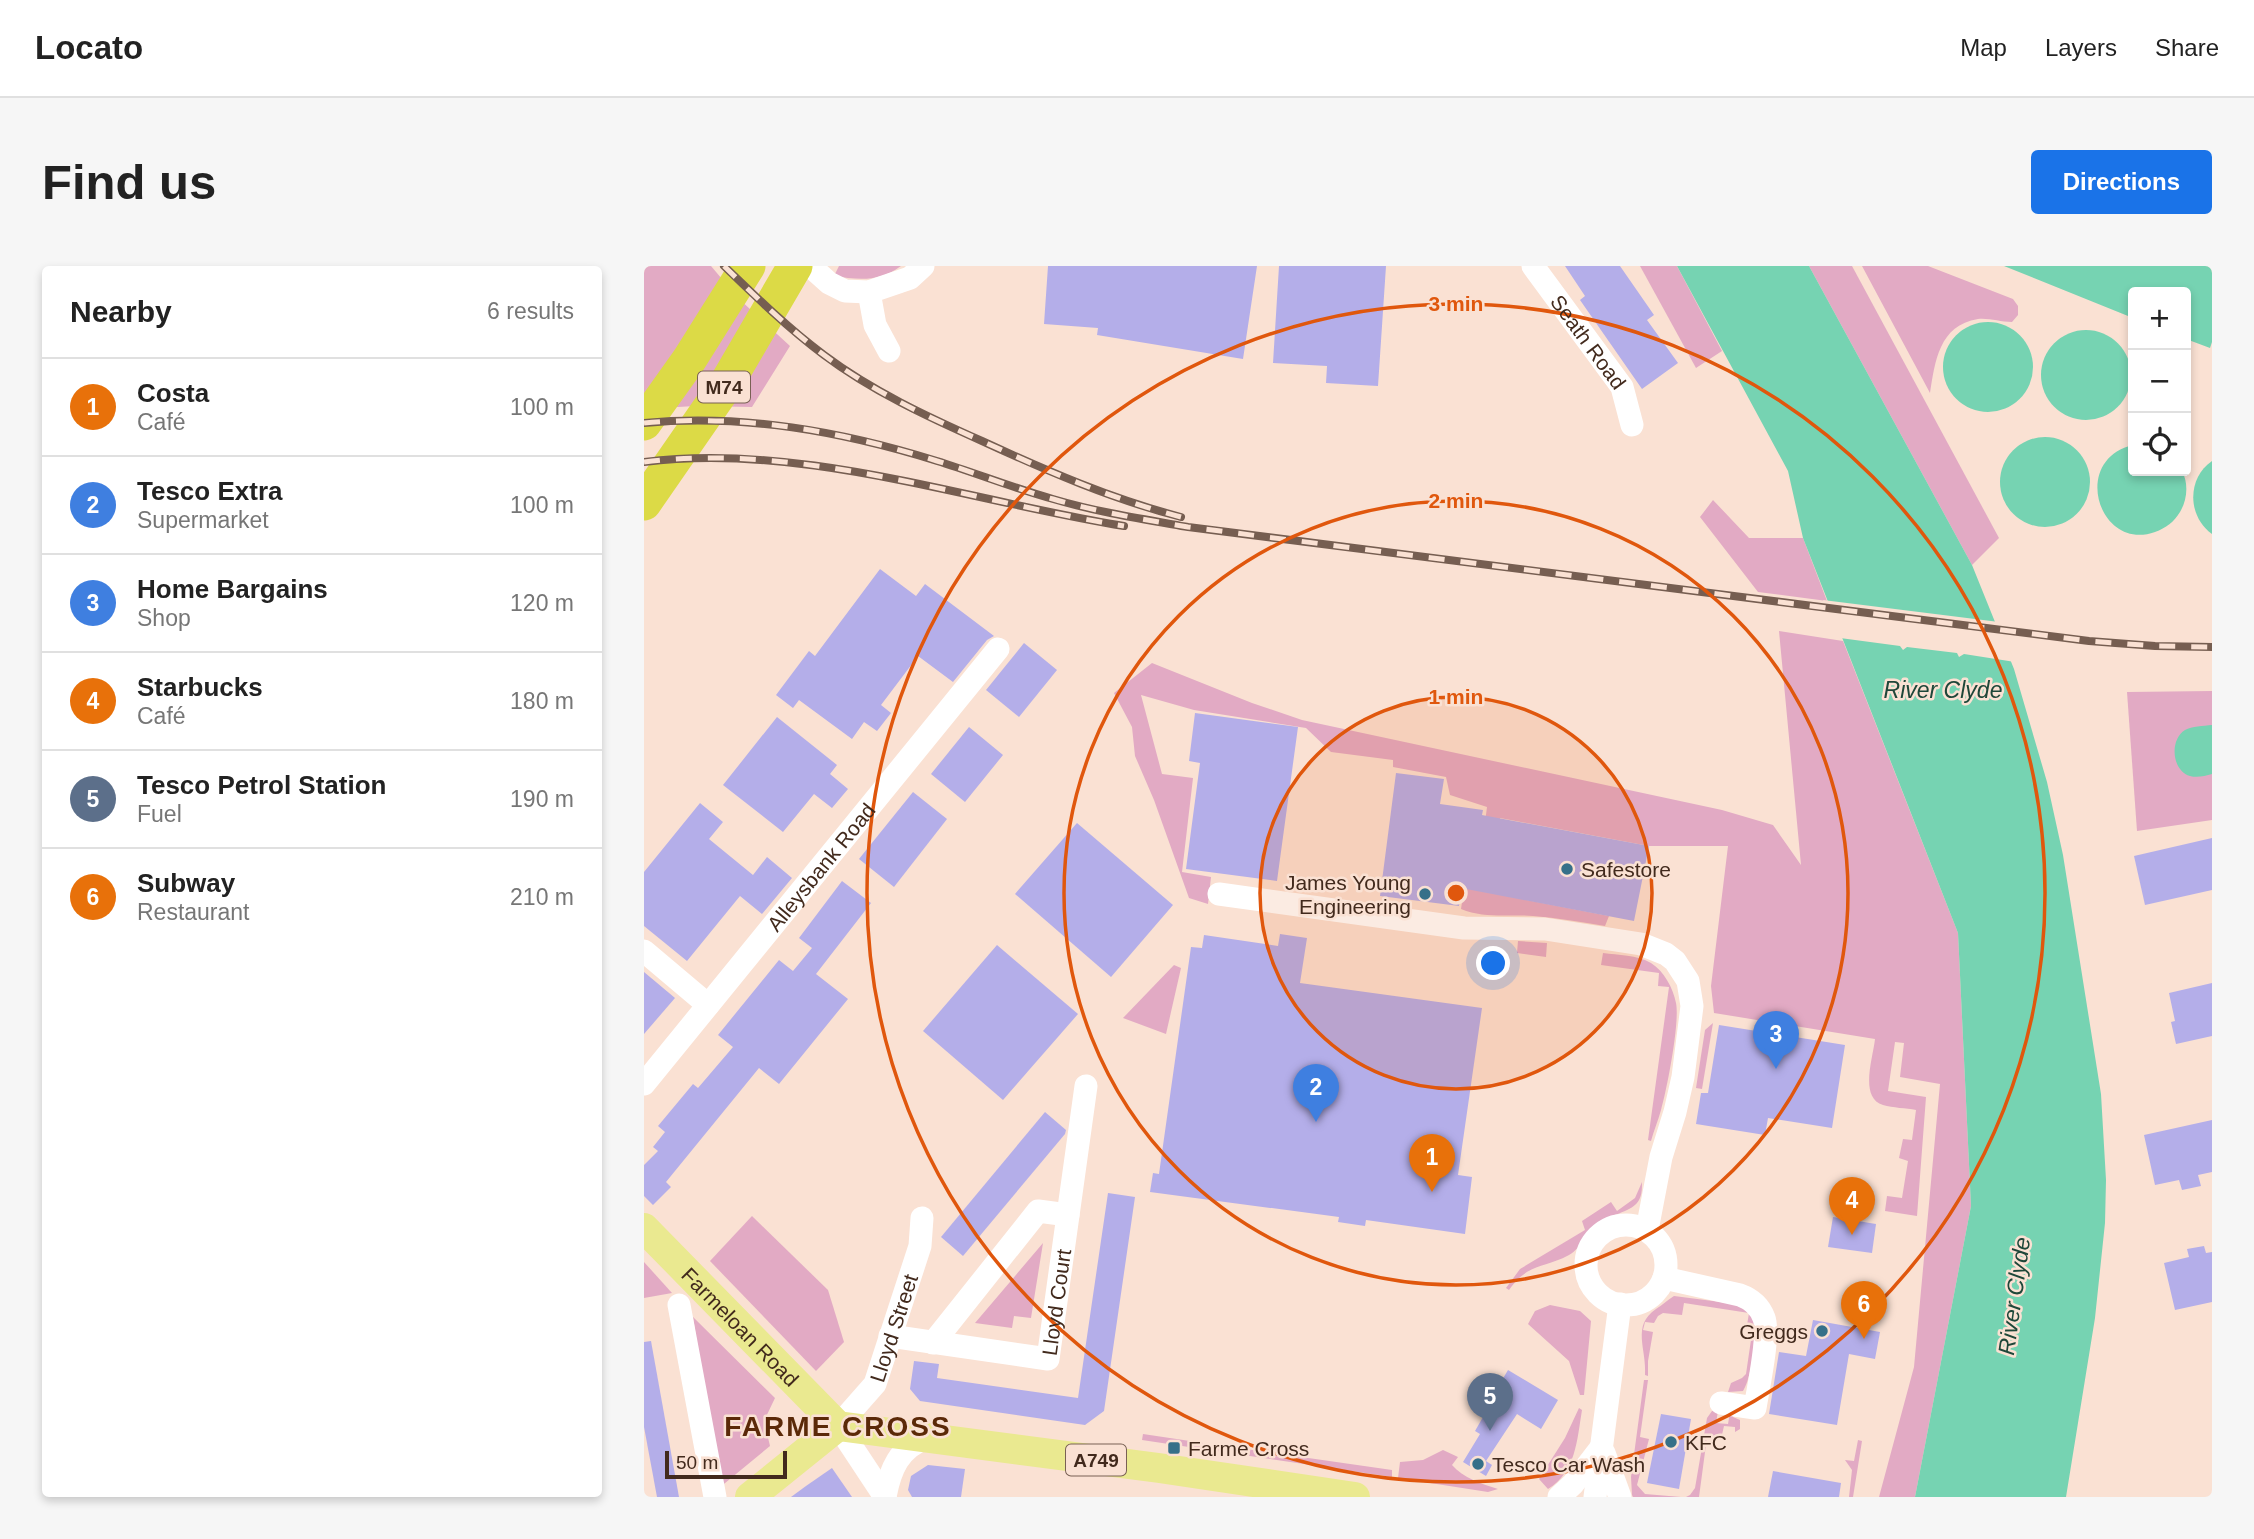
<!DOCTYPE html>
<html lang="en">
<head>
<meta charset="utf-8">
<style>
  body { margin:0; font-family:Arial,sans-serif; background:#f6f6f6; color:#222 }
  .controls { position:absolute; right:21px; top:21px; display:grid; overflow:hidden; border-radius:7px; box-shadow:0 4px 10px #0003 }
  .controls button { width:63px; height:63px; display:grid; place-items:center; padding:0; border:0; border-bottom:2px solid #e0e0e0; background:#fff; color:#222; font:35px sans-serif }
  .scale { position:absolute; left:21px; bottom:18px; width:122px; box-sizing:border-box; padding-left:7px; border:4px solid #422a1d; border-top:0; font-size:19px; line-height:24px; white-space:nowrap; color:#422a1d; -webkit-text-stroke:5px #fae1d3; paint-order:stroke }
  .you { position:absolute; left:850px; top:698px; width:24px; height:24px; margin:-18px; border:5px solid #fff; border-radius:50%; background:#1a73e8; box-shadow:0 0 0 10px #1a73e833 }
  .badge { display:grid; place-items:center; width:46px; height:46px; border-radius:50%; background:#1a73e8; color:#fff; font-size:23px; font-weight:700 }
  .pin { position:absolute; translate:-50% -58px; filter:drop-shadow(0 2px 4px #0008) }
  .pin::after { content:''; position:absolute; top:37px; width:24px; height:21px; background:inherit; clip-path:polygon(0 0,100% 0,50% 100%) }
  .list { margin:0; padding:0; list-style:none }
  h2 { display:flex; justify-content:space-between; align-items:center; height:91px; margin:0; padding:0 28px; font-size:30px }
  h2 small { font-size:23px; font-weight:400; color:#767676 }
  .list li { display:grid; grid-template-columns:46px 1fr auto; gap:21px; align-items:center; box-sizing:border-box; height:98px; padding:0 28px; border-top:2px solid #e0e0e0 }
  .list b { display:block; font-size:26px; white-space:nowrap }
  .list p { margin:0; font-size:23px; white-space:nowrap; color:#767676 }
  .list em { font-size:23px; font-style:normal; color:#767676 }
  .icon { flex:none; width:38px; height:38px; fill:none; stroke:currentColor; stroke-width:2; stroke-linecap:round; stroke-linejoin:round }
  .map { position:relative; flex:none; width:1568px; height:1231px; overflow:hidden; border-radius:7px }
  header { display:flex; align-items:center; gap:42px; box-sizing:border-box; height:98px; padding:0 35px; background:#fff; border-bottom:2px solid #e0e0e0 }
  header strong { font-size:33px }
  nav { display:flex; gap:38px; margin-inline-start:auto; font-size:24px }
  .intro { display:flex; align-items:center; justify-content:space-between; box-sizing:border-box; height:168px; padding:0 42px }
  h1 { margin:0; font-size:49px }
  .button { padding:18px 32px; border-radius:7px; background:#1a73e8; color:#fff; font-size:24px; font-weight:700 }
  main { display:flex; gap:42px; padding:0 42px }
  aside { flex:1; background:#fff; border-radius:7px; box-shadow:0 4px 10px #0003 }
  .map>svg:first-child { display:block }
  .green { fill:#e2aac4 }
  .water { fill:#76d3b2 }
  .pier { fill:#fae1d3 }
  .building { fill:#b4aee9 }
  .lines { fill:none; stroke-linecap:round; stroke-linejoin:round }
  .minor { stroke:#fff; stroke-width:23 }
  .major { stroke:#eae990; stroke-width:30 }
  .highway { stroke:#dcda46; stroke-width:35 }
  .rail-casing { stroke:#765e51; stroke-width:8 }
  .rail { stroke:#fae1d3; stroke-width:5; stroke-dasharray:16; stroke-linecap:butt }
  .ring { fill:none; stroke:#e0570d; stroke-width:3.5 }
  .poi-dot { fill:#367089; stroke:#fae1d3; stroke-width:2.5 }
  .labels { text-anchor:middle; dominant-baseline:central; stroke-width:5; stroke-linejoin:round; paint-order:stroke }
  .shield { fill:#fae1d3; stroke:#796154; stroke-width:2 }
  .shield-label { font-size:19px; font-weight:bold; fill:#422a1d }
  .street-label { font-size:21px; fill:#422a1d; stroke:#fae1d3 }
  .poi-label { font-size:21px; fill:#422a1d; stroke:#fae1d3; text-anchor:start }
  .water-label { font-size:23px; font-style:italic; fill:#1e4739; stroke:#fae1d3 }
  .district-label { font-size:28px; font-weight:bold; letter-spacing:2px; fill:#5b2908; stroke:#fae1d3 }
  .centre { fill:#e0570d; stroke:#fae1d3; stroke-width:3.5 }
  .ring-label { font-size:21px; text-anchor:middle; font-weight:bold; fill:#e0570d; stroke:#fae1d3; stroke-width:5; stroke-linejoin:round; paint-order:stroke }
</style>
</head>
<body>
<header>
<strong>Locato</strong>
<nav><a>Map</a><a>Layers</a><a>Share</a></nav>
</header>
<div class="intro"><h1>Find us</h1><a class="button">Directions</a></div>
<main>
<aside>
<h2>Nearby<small>6 results</small></h2>
<ul class="list">
<li><span class="badge" style="background:#e8710a">1</span><div><b>Costa</b><p>Café</p></div><em>100 m</em></li>
<li><span class="badge" style="background:#3f7fe0">2</span><div><b>Tesco Extra</b><p>Supermarket</p></div><em>100 m</em></li>
<li><span class="badge" style="background:#3f7fe0">3</span><div><b>Home Bargains</b><p>Shop</p></div><em>120 m</em></li>
<li><span class="badge" style="background:#e8710a">4</span><div><b>Starbucks</b><p>Café</p></div><em>180 m</em></li>
<li><span class="badge" style="background:#5c6f8a">5</span><div><b>Tesco Petrol Station</b><p>Fuel</p></div><em>190 m</em></li>
<li><span class="badge" style="background:#e8710a">6</span><div><b>Subway</b><p>Restaurant</p></div><em>210 m</em></li>
</ul>
</aside>
<div class="map">
<svg width="1568" height="1231" viewBox="0 0 1568 1231">
  <rect width="100%" height="100%" fill="#fae1d3"/>
  <g class="green">
    <path d="M0 0H67L94 32 146 80 108 141 51 140 0 143Z"/>
    <path d="M195 0H257C236 16 214 14 190 10Z"/>
    <path d="M996 0H1033L1078 85 1052 102Z"/>
    <path d="M1165 0H1208L1355 272 1328 299Z"/>
    <path d="M1218 0H1284L1369 33 1374 40V49L1368 56C1356 56 1346 52 1334 53 1295 59 1291 96 1286 127Z"/>
    <path d="M1069 234 1105 272H1159L1183 335 1114 326 1056 251Z"/>
    <path d="M1135 365 1199 375 1314 667 1327 940 1271 1231H1235L1270 1101 1296 818 1256 811 1260 777 1251 776 1244 825 1282 831 1273 950 1241 945 1243 930 1258 932 1264 895 1255 892 1259 873 1268 874 1272 844C1262 842 1249 842 1239 839 1215 832 1229 792 1231 773L1070 747 1067 720 1084 580H1005L856 552 842 626 965 650 961 660C937 656 913 652 889 650 865 648 841 653 817 643L822 609 834 610 843 541 806 529 802 511 749 501V494L687 486 662 462 550 444 497 429 518 508 549 512 538 606 567 611 564 638 545 632 510 534 491 490 488 461 470 427 508 397 608 437 658 454 1078 544 1129 559 1157 599Z"/>
    <path d="M1568 425V554L1493 565 1483 426Z"/>
    <path d="M874 675 903 677 902 691 873 687Z"/>
    <path d="M959 687C974 689 993 689 1007 697 1020 705 1029 722 1032 737 1036 756 1023 823 1017 844 1014 855 1010 864 1007 875L1004 874 1025 721 1014 720 1015 707 957 699Z"/>
    <path d="M530 699 537 702 522 768 479 752Z"/>
    <path d="M1069 757 1058 823 1052 822 1061 764Z"/>
    <path d="M998 916C998 924 998 931 993 937 986 946 965 949 954 957 942 965 939 981 925 989 899 1003 885 996 865 1024L862 1022 876 1003 941 964 938 955 967 936 973 945 991 932Z"/>
    <path d="M108 950 184 1024 200 1076 172 1105 66 995Z"/>
    <path d="M399 977 387 1052 370 1050 368 1062 331 1057Z"/>
    <path d="M0 996 28 1027 0 1032Z"/>
    <path d="M1030 1030 1092 1038 1109 1050C1112 1068 1109 1109 1099 1125L1084 1126 1087 1117 1098 1112 1102 1108 1108 1067 1107 1061 1103 1059 1105 1047 1040 1037 1038 1049 1019 1047 1014 1050 1010 1057 1001 1056 999 1064 1009 1066 1004 1095V1110L1001 1109C1003 1083 987 1060 1012 1043 1019 1039 1023 1034 1030 1030Z"/>
    <path d="M906 1039 936 1045 947 1055 940 1129H936L925 1095 884 1058 891 1045Z"/>
    <path d="M49 1051 131 1132 120 1155 126 1180 75 1222Z"/>
    <path d="M1000 1114H1004L996 1171 1005 1173 993 1219 1001 1228 1037 1231H989L988 1229 987 1211Z"/>
    <path d="M935 1142 938 1144C933 1174 932 1206 904 1223L895 1213 921 1172Z"/>
    <path d="M1068 1145H1074L1072 1157 1084 1158 1086 1146H1090L1089 1151 1096 1154V1163L1091 1166V1161L1080 1160 1077 1173 1063 1171 1055 1231H1042L1046 1229 1051 1222 1063 1152Z"/>
    <path d="M499 1168 566 1178 565 1184 498 1174Z"/>
    <path d="M1214 1174 1218 1175 1209 1231H1205L1208 1204 1201 1194 1210 1195Z"/>
    <path d="M573 1179 748 1204V1211L572 1185Z"/>
    <path d="M799 1184 814 1191 808 1199C819 1212 838 1218 854 1223L844 1226 754 1212 756 1196 779 1194Z"/>
  </g>
  <g class="water">
    <path d="M1033 0H1165L1328 299 1370 403 1403 516 1419 589 1457 828 1462 914 1461 957 1451 1052 1422 1231H1271L1327 940 1314 667 1159 272 1144 205Z"/>
    <path d="M1360 0H1568V76L1566 82 1542 73V26H1489V52Z"/>
    <circle cx="1344" cy="101" r="45"/>
    <circle cx="1442" cy="109" r="45"/>
    <circle cx="1401" cy="216" r="45"/>
    <path d="M1489 179V205H1538C1545 218 1543 234 1536 246 1530 256 1522 262 1511 266 1455 286 1426 194 1489 179Z"/>
    <path d="M1568 195V268C1543 250 1543 212 1568 195Z"/>
    <path d="M1568 459V508C1561 510 1553 512 1546 510 1528 505 1525 474 1541 464 1548 460 1559 460 1568 459Z"/>
  </g>
  <path class="pier" d="M1179 334 1355 356 1371 396 1320 388 1315 391 1313 387 1263 381 1259 384 1256 380 1196 372Z"/>
  <g class="building">
    <path d="M404 0H613L599 93 453 69 454 62 400 58Z"/>
    <path d="M635 0H742L734 120 682 117 683 100 629 97Z"/>
    <path d="M921 0H976L1010 49 1003 54 1034 97 998 123 936 34 941 30Z"/>
    <path d="M236 303 272 330 281 318 350 370 343 374 309 416 274 390 237 439 247 447 233 465 220 456 208 473 155 434 149 442 132 429 165 385 171 390Z"/>
    <path d="M380 377 413 404 375 451 342 424Z"/>
    <path d="M551 447 654 461 633 615 542 603 556 497 545 495Z"/>
    <path d="M133 451 193 499 186 508 204 523 188 542 170 528 139 566 79 519Z"/>
    <path d="M325 461 359 489 321 536 287 508Z"/>
    <path d="M752 507 800 513 796 538 839 544 838 549 1005 580 990 655 817 622 815 640 736 630Z"/>
    <path d="M269 526 303 553 250 621 215 593Z"/>
    <path d="M56 537 79 556 65 573 109 609 123 591 148 612 118 648 96 630 43 695 0 660V606Z"/>
    <path d="M433 557 529 639 467 711 371 628Z"/>
    <path d="M1568 572V624L1501 639 1490 590Z"/>
    <path d="M198 615 227 637 172 708 204 733 135 818 115 802 22 916 27 921 9 939 0 930V899L14 885 9 881 21 866 14 860 49 818 54 822 89 781 74 769 135 694 149 705 168 682 155 672Z"/>
    <path d="M636 668 663 672 656 717 838 742 814 909 828 911 821 968 722 954 721 960 694 956 695 951 506 926 509 907 515 908 547 681 558 682 560 669 634 680Z"/>
    <path d="M353 679 434 748 359 834 279 765Z"/>
    <path d="M0 706 31 732 0 768Z"/>
    <path d="M1568 717V770L1532 778 1527 756 1531 755 1525 727Z"/>
    <path d="M1075 759 1201 779 1188 862 1124 852 1121 869 1052 858 1057 827H1064Z"/>
    <path d="M401 846 422 864 421 868 319 990 297 971Z"/>
    <path d="M1568 854V906L1554 909 1557 920 1538 924 1535 914 1511 919 1500 869Z"/>
    <path d="M464 927 491 931 460 1145 441 1159 276 1135 266 1123 270 1095 295 1098 293 1112 434 1132Z"/>
    <path d="M1189 951 1232 958 1228 987 1184 981Z"/>
    <path d="M1560 980 1562 987 1568 986V1036L1531 1044 1520 997 1545 991 1543 983Z"/>
    <path d="M1169 1054 1236 1066 1231 1093 1205 1088 1193 1159 1125 1148 1135 1086 1162 1090Z"/>
    <path d="M7 1075 35 1231H13L0 1161V1076Z"/>
    <path d="M864 1104 914 1134 897 1163 873 1148 842 1195 848 1199 842 1210 819 1196 836 1168 831 1165 839 1151 837 1150Z"/>
    <path d="M1017 1148 1047 1153 1035 1223 1003 1217Z"/>
    <path d="M284 1199 321 1203 317 1231H268L264 1224 267 1210Z"/>
    <path d="M188 1202 208 1231H147L162 1220Z"/>
    <path d="M1129 1205 1197 1217 1195 1231H1124Z"/>
  </g>
  <g class="lines">
    <g class="minor">
      <path d="M166 0 185 17 201 25 225 26 266 12 279 0"/>
      <path id="s1" d="M889 0 978 121 988 159"/>
      <path d="M225 26 231 59 245 85"/>
      <path d="M575 628 820 662 901 663 997 678 1022 688 1031 695 1044 715 1048 740 1039 811 1031 846 1017 891 1003 964"/>
      <path d="M0 685 64 739"/>
      <path id="s2" d="M0 818 354 383"/>
      <circle cx="982" cy="999" r="40"/>
      <path d="M1020 1012 1096 1029C1107 1033 1116 1041 1120 1052 1126 1068 1114 1123 1111 1142L1077 1137"/>
      <path d="M35 1039 71 1231"/>
      <path id="s3" d="M246 1070 404 1093 442 820"/>
      <path d="M289 1077 394 945 424 949"/>
      <path d="M960 1187 976 1231"/>
      <path id="s4" d="M241 1231 194 1160 231 1118 276 980 278 952"/>
      <path d="M241 1231C246 1204 255 1181 283 1172"/>
      <path d="M915 1231 929 1218 956 1183"/>
      <path d="M951 1231 976 1038"/>
    </g>
    <g class="major">
      <path id="s5" d="M0 962 194 1160"/>
      <path d="M194 1160 515 1202 711 1231"/>
      <path d="M106 1231 194 1160"/>
    </g>
    <g class="highway">
      <path d="M0 157 45 94 104 0"/>
      <path d="M0 237 81 120 151 0"/>
    </g>
    <g class="rail-casing">
      <g id="rail">
        <path d="M80 0C112 31 144 62 180 89 228 125 284 151 338 175 403 205 468 233 537 251"/>
        <path d="M0 157C100 148 197 165 293 195 332 207 369 222 409 233 453 246 498 253 544 261L1445 375 1511 380 1568 381"/>
        <path d="M0 196C157 176 325 235 480 260"/>
      </g>
    </g>
    <use href="#rail" class="rail"/>
  </g>
  <circle cx="812" cy="627" r="196" fill="#e0570d" fill-opacity=".12"/>
  <g class="ring">
    <circle cx="812" cy="627" r="196"/>
    <circle cx="812" cy="627" r="392"/>
    <circle cx="812" cy="627" r="589"/>
  </g>
  <g class="poi-dot">
    <circle cx="923" cy="603" r="7"/>
    <circle cx="781" cy="628" r="7"/>
    <circle cx="1178" cy="1065" r="7"/>
    <circle cx="1027" cy="1176" r="7"/>
    <rect x="523" y="1175" width="14" height="14" rx="3.5"/>
    <circle cx="834" cy="1198" r="7"/>
  </g>
  <g class="labels">
    <g class="shield">
      <rect x="54" y="105.5" width="52" height="31" rx="5"/>
      <rect x="422" y="1178.5" width="60" height="31" rx="5"/>
    </g>
    <g class="shield-label">
      <text x="80" y="121">M74</text>
      <text x="452" y="1194">A749</text>
    </g>
    <g class="street-label">
      <text stroke="none"><textPath href="#s1" startOffset="94">Seath Road</textPath></text>
      <text stroke="none"><textPath href="#s2" startOffset="280">Alleysbank Road</textPath></text>
      <text stroke="none"><textPath href="#s3" startOffset="217">Lloyd Court</textPath></text>
      <text stroke="none"><textPath href="#s5" startOffset="138">Farmeloan Road</textPath></text>
      <text stroke="none"><textPath href="#s4" startOffset="200">Lloyd Street</textPath></text>
    </g>
    <g class="poi-label">
      <text x="937" y="603">Safestore</text>
      <text x="767" y="616" text-anchor="end">James Young<tspan x="767" dy="24">Engineering</tspan></text>
      <text x="1164" y="1065" text-anchor="end">Greggs</text>
      <text x="1041" y="1176">KFC</text>
      <text x="544" y="1182">Farme Cross</text>
      <text x="848" y="1198">Tesco Car Wash</text>
    </g>
    <g class="water-label">
      <text x="1299" y="424">River Clyde</text>
      <text transform="translate(1370 1030) rotate(-82)">River Clyde</text>
    </g>
    <g class="district-label">
      <text x="194" y="1160">FARME CROSS</text>
    </g>
  </g>
  <circle cx="812" cy="627" r="10" class="centre"/>
  <g class="ring-label">
    <text x="812" y="45">3 min</text>
    <text x="812" y="242">2 min</text>
    <text x="812" y="438">1 min</text>
  </g>
</svg>
<div class="controls">
<button>+</button>
<button>−</button>
<button><svg class="icon" aria-label="locate" viewBox="0 0 24 24"><circle cx="12" cy="12" r="6"/><path d="M12 2v4M12 18v4M2 12h4M18 12h4"/></svg></button>
</div>
<div class="scale">50 m</div>
<div class="you"></div>
<div class="pin badge" style="left:788px;top:926px;background:#e8710a">1</div>
<div class="pin badge" style="left:672px;top:856px;background:#3f7fe0">2</div>
<div class="pin badge" style="left:1132px;top:803px;background:#3f7fe0">3</div>
<div class="pin badge" style="left:1208px;top:969px;background:#e8710a">4</div>
<div class="pin badge" style="left:846px;top:1165px;background:#5c6f8a">5</div>
<div class="pin badge" style="left:1220px;top:1073px;background:#e8710a">6</div>
</div>
</main>
</body>
</html>
